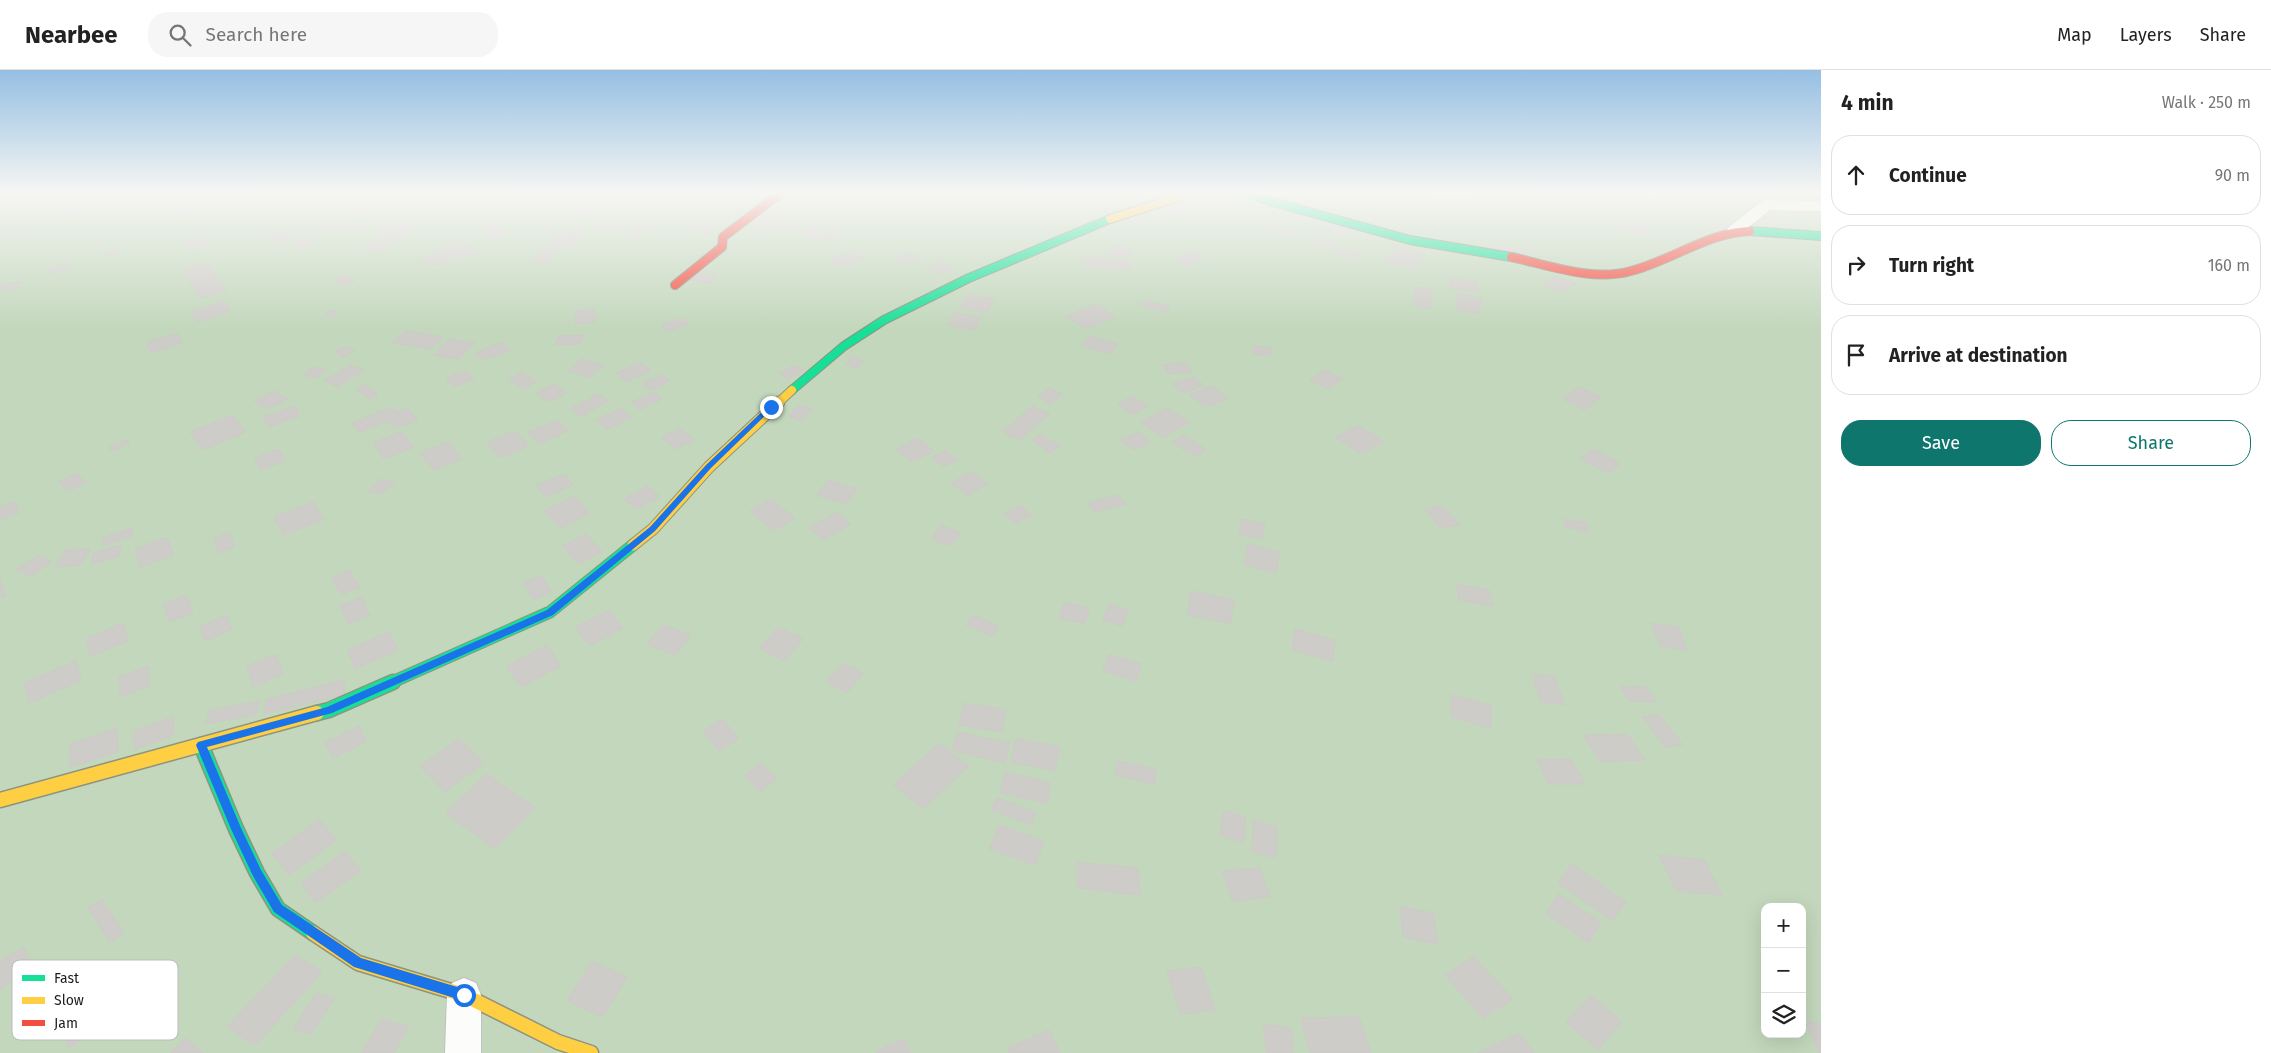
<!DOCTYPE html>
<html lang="en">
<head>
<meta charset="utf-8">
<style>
  body { margin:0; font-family:"Fira Sans",sans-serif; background:#f6f6f6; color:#222 }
  .controls { position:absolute; right:15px; bottom:15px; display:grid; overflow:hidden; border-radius:10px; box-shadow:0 5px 20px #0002 }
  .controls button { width:45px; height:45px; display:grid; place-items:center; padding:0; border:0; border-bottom:1px solid #e0e0e0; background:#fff; color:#222; font:25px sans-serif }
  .stop { position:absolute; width:15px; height:15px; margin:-11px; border:4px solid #1a73e8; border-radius:50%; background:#fff }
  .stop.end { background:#1a73e8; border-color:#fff; box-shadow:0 1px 5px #0008 }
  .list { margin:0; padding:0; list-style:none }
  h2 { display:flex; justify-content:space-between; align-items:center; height:65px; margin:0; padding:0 20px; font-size:21px }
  h2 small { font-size:16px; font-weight:400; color:#767676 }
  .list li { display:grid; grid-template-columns:32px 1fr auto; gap:15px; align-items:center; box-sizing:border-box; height:80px; margin:0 10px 10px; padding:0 10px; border:1px solid #e0e0e0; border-radius:20px }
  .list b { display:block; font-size:19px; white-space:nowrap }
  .list em { font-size:16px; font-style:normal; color:#767676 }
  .actions { display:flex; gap:10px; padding:15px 20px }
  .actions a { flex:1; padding:11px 0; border:1px solid #0f766e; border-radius:20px; text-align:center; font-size:18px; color:#0f766e }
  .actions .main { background:#0f766e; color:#fff }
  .icon { flex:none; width:28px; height:28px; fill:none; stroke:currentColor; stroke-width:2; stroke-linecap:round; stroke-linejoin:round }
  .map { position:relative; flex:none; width:1821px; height:983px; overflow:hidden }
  header { display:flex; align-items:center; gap:30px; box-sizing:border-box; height:70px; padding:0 25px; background:#fff; border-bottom:1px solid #e0e0e0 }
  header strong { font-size:24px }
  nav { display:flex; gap:28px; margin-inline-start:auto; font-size:18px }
  .search { width:350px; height:45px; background:#f6f6f6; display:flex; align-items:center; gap:12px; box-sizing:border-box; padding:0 18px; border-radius:20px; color:#767676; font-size:19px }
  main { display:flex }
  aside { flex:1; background:#fff }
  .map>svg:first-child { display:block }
  .forest { fill:#c2d7bc; fill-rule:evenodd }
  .building { fill:#cdccc8; stroke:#cdcbc6 }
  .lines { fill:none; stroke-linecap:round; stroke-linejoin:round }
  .street-casing { stroke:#c1c1bf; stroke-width:2 }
  .fast-far2-casing { stroke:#8e937f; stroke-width:10 }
  .fast-far1-casing { stroke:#8e937f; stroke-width:13 }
  .fast-casing { stroke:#8e937f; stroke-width:17 }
  .slow-far2-casing { stroke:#8e937f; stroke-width:10 }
  .slow-far1-casing { stroke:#8e937f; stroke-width:13 }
  .slow-casing { stroke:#8e937f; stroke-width:17 }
  .jam-casing { stroke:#8e937f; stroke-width:10 }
  .street { fill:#fcfcfb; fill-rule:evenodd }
  .fast-far2 { stroke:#16e098; stroke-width:8 }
  .fast-far1 { stroke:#16e098; stroke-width:11 }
  .fast { stroke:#16e098; stroke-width:14 }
  .slow-far2 { stroke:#ffcf43; stroke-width:8 }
  .slow-far1 { stroke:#ffcf43; stroke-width:11 }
  .slow { stroke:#ffcf43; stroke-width:14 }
  .jam { stroke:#f24e42; stroke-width:8 }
  .route { fill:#1a73e8 }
  .key { fill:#fff; stroke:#bbb; stroke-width:1 }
  .key-label { font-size:14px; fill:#1c1c1c }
</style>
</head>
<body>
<header>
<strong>Nearbee</strong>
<div class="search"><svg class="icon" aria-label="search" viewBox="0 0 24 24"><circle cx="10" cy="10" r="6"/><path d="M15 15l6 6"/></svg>Search here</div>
<nav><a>Map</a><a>Layers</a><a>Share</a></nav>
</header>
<main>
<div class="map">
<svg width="1821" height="983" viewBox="0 0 1821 983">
  <rect width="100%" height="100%" fill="#eaeae5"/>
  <path class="forest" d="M0 122H1821V983H0ZM1765 837H1802V964H1765Z"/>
  <g class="building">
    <path d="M214 122H230L234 127 220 130Z"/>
    <path d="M289 122H316L301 128Z"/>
    <path d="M536 122H547L553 126 544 129Z"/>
    <path d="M1150 122H1161L1168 125 1146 134 1135 128Z"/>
    <path d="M1430 122H1470L1472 137 1431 132Z"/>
    <path d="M1526 122H1544L1547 123 1539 127Z"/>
    <path d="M1507 123 1522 129 1518 131 1503 126Z"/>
    <path d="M1652 123 1663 128 1651 131 1640 126Z"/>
    <path d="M108 124 111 129 95 133 91 129Z"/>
    <path d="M289 126 296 129 282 135 275 131Z"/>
    <path d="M1569 126 1585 133 1579 135 1563 128Z"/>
    <path d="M1812 126 1821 133 1808 134 1796 127Z"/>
    <path d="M1497 128 1512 130 1513 135 1498 133Z"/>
    <path d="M353 129 356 133 344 136 341 132Z"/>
    <path d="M783 130 792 133 783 138 773 135Z"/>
    <path d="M689 131 692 138 682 139 679 133Z"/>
    <path d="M1185 131 1195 136 1175 145 1164 140Z"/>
    <path d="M1731 134 1745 140 1730 144 1716 138Z"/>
    <path d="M79 135 88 136 74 144 65 142Z"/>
    <path d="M195 137 198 141 180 146 177 142Z"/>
    <path d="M765 137 785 141 767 156 747 152Z"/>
    <path d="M359 138 371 139 363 147H350Z"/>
    <path d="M571 139H591L587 145H567Z"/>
    <path d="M1379 142 1407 150 1402 155 1374 148Z"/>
    <path d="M503 143 518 148 512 152 496 147Z"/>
    <path d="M711 143 728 145 723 150 707 148Z"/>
    <path d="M1302 143 1318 148 1313 153 1297 148Z"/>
    <path d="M468 146 474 149 463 153 457 149Z"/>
    <path d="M1776 147 1786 152 1770 153 1761 148Z"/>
    <path d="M601 148H624L619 158H595Z"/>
    <path d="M391 152 415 155 398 170 373 167Z"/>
    <path d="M636 152H652L649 159 633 158Z"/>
    <path d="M698 152 717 155 710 165 690 162Z"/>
    <path d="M333 153 344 154 335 160 324 159Z"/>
    <path d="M779 153 799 156 794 162 774 158Z"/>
    <path d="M1708 153 1727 158 1725 161 1706 156Z"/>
    <path d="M351 154 364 155 353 164 340 163Z"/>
    <path d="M497 154 507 163 493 168 483 159Z"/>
    <path d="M1332 155 1352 159 1349 165 1329 161Z"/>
    <path d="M1280 156 1291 161 1281 165 1271 161Z"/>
    <path d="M1617 156H1643L1650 164H1624Z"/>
    <path d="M810 157 839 161 832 170 803 165Z"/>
    <path d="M571 160 585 161 575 176 547 175 554 165 567 166Z"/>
    <path d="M19 162 26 163 14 171 7 170Z"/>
    <path d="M278 162 294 164 282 172 266 170Z"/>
    <path d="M629 163H641L639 168H627Z"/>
    <path d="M203 166 209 175 190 181 184 171Z"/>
    <path d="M1319 166 1340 175 1331 180 1311 171Z"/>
    <path d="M304 167 315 170 303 178 291 175Z"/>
    <path d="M374 170 393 173 381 181 363 178Z"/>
    <path d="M454 171 479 180 465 188 457 185 437 196 420 190Z"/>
    <path d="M1493 173 1527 180 1525 186 1491 178Z"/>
    <path d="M1110 176 1129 177 1131 186 1111 185Z"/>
    <path d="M1397 177 1425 184 1414 200 1386 191Z"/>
    <path d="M544 178 559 180 547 192 531 191Z"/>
    <path d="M1345 178 1360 185 1352 189 1336 183Z"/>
    <path d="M117 180 120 183 107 187 104 184Z"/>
    <path d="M851 180 864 187 842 197 829 190Z"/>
    <path d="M1191 181 1205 187 1188 197 1175 191Z"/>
    <path d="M908 182 920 186 907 194 895 189Z"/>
    <path d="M1086 187 1130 191V200L1085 196Z"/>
    <path d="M941 192 953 199 940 204 928 197Z"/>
    <path d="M208 193 226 221 200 228 183 200Z"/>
    <path d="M69 194 71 197 49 204 47 200Z"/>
    <path d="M694 202 716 206 709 214 687 209Z"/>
    <path d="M345 204 355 211 343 216 333 209Z"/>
    <path d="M1556 206 1576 214 1563 222 1543 214Z"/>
    <path d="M1450 208 1477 212 1478 222 1451 218Z"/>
    <path d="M22 212 17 218 0 220 2 214Z"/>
    <path d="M1415 217 1432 220 1431 239 1413 235Z"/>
    <path d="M1458 223 1481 228 1479 244 1456 239Z"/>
    <path d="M968 224 995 229 986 243 959 237Z"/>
    <path d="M1143 230 1170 236 1167 242 1140 235Z"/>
    <path d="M224 231 231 241 197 252 191 242Z"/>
    <path d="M1096 234 1116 247 1086 259 1066 246Z"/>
    <path d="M595 239V252L575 254V241Z"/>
    <path d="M334 240 338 244 329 248 325 244Z"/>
    <path d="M955 243 981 247 975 260 948 255Z"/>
    <path d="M684 248 688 255 665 261 661 254Z"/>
    <path d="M406 261 443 267 430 279 392 273Z"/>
    <path d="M177 263 182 273 151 283 146 273Z"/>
    <path d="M584 265 580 274 555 275 559 266Z"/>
    <path d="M1090 266 1118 274 1110 284 1081 275Z"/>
    <path d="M449 269 475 273 459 289 433 285Z"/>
    <path d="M502 272 511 280 484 290 475 283Z"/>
    <path d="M1252 276 1270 277 1272 286 1253 284Z"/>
    <path d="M346 277 355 281 343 287 335 282Z"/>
    <path d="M852 287 864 291 857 298 845 294Z"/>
    <path d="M582 289 604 295 590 307 568 301Z"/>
    <path d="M641 292 651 301 626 312 616 303Z"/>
    <path d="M1186 293 1192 302 1168 304 1163 295Z"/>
    <path d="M351 295 364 300 337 317 324 311Z"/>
    <path d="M795 295 805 301 788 309 779 303Z"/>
    <path d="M312 297 327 300 317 308 303 305Z"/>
    <path d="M465 300 474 309 454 317 446 308Z"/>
    <path d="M1326 300 1343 309 1327 319 1310 310Z"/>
    <path d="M522 302 536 312 523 319 508 309Z"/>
    <path d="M662 305 670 311 650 320 642 313Z"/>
    <path d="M1193 307 1204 315 1183 323 1172 314Z"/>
    <path d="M365 314 378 325 369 329 356 319Z"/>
    <path d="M554 314 567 323 548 332 536 323Z"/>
    <path d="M1213 316 1228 329 1205 337 1189 324Z"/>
    <path d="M1579 317 1601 327 1584 340 1563 329Z"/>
    <path d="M1049 318 1063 324 1050 334 1037 327Z"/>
    <path d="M274 321 288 329 268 339 254 331Z"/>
    <path d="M655 322 662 329 639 340 631 332Z"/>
    <path d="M598 324 609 331 581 346 570 339Z"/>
    <path d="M1131 326 1148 335 1134 345 1117 335Z"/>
    <path d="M799 335 812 339 801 351 788 346Z"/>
    <path d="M295 336 300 346 269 357 263 347Z"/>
    <path d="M1032 336 1050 344 1020 370 1002 362Z"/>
    <path d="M392 337 396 342 408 338 418 350 395 359 389 351 359 362 352 353Z"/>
    <path d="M622 338 632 348 606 360 596 350Z"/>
    <path d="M1167 338 1190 352 1163 367 1140 353Z"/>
    <path d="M233 345 246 362 203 380 190 362Z"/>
    <path d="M557 350 568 361 539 374 528 362Z"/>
    <path d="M1359 355 1384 372 1360 384 1335 367Z"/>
    <path d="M679 358 695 370 676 379 661 368Z"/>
    <path d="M516 361 529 376 500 388 487 372Z"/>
    <path d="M402 362 414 377 384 389 373 373Z"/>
    <path d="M1138 362 1151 372 1133 380 1120 370Z"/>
    <path d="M1041 364 1060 376 1050 383 1031 370Z"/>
    <path d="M1182 365 1206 379 1196 386 1172 373Z"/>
    <path d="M917 368 934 381 912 392 896 379Z"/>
    <path d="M125 370 130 373 113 381 108 378Z"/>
    <path d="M448 372 462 389 433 400 420 383Z"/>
    <path d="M279 379 285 391 260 400 254 388Z"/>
    <path d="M1594 379 1621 394 1608 403 1580 389Z"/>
    <path d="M946 380 958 390 943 397 931 387Z"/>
    <path d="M971 402 988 414 968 425 951 413Z"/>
    <path d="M76 403 87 412 69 421 58 412Z"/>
    <path d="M564 404 573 415 546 427 536 415Z"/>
    <path d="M381 409 394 412 381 424 368 421Z"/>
    <path d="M828 410 857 419 846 434 817 425Z"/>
    <path d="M647 416 660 426 637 439 624 429Z"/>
    <path d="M1118 425 1126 434 1095 442 1088 433Z"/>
    <path d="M574 426 590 443 560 458 543 441Z"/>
    <path d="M771 429 795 448 773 461 750 441Z"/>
    <path d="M15 431 19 443 0 450V437Z"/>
    <path d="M313 432 324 449 284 465 274 447Z"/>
    <path d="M1021 435 1032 445 1015 454 1004 443Z"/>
    <path d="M1443 436 1460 455 1440 458 1425 439Z"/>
    <path d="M837 442 851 454 823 470 809 458Z"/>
    <path d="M1241 449 1265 454 1262 469 1239 464Z"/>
    <path d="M1564 449 1587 453 1588 462 1565 457Z"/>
    <path d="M941 455 961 462 952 476 931 469Z"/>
    <path d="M131 458 133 466 103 476 102 468Z"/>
    <path d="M230 463 234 478 218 483 214 468Z"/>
    <path d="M587 464 602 482 578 494 562 476Z"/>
    <path d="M167 467 174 485 140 497 135 479Z"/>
    <path d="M1248 474 1280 482 1276 503 1244 495Z"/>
    <path d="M121 475 119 487 91 494 94 482Z"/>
    <path d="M91 479 80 495 55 497 66 480Z"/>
    <path d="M38 485 52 492 31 506 15 500Z"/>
    <path d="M349 500 360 517 342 525 331 508Z"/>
    <path d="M541 505 552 522 534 530 523 513Z"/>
    <path d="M0 508 6 526 0 528Z"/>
    <path d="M1456 514 1489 520 1493 536 1459 530Z"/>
    <path d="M1191 521 1234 530 1231 554 1187 545Z"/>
    <path d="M187 525 193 543 169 552 163 534Z"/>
    <path d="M361 527 370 545 349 554 339 536Z"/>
    <path d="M1064 532 1089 538 1085 554 1059 548Z"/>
    <path d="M1110 534 1129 540 1122 556 1102 550Z"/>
    <path d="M609 540 623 558 589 576 575 557Z"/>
    <path d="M226 545 232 559 205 571 199 557Z"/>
    <path d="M973 545 999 556 992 566 966 555Z"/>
    <path d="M124 553 128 571 90 586 87 568Z"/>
    <path d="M1651 553 1679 557 1687 581 1660 576Z"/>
    <path d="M663 555 691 565 676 585 647 574Z"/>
    <path d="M778 557 803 569 784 591 759 578Z"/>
    <path d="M1295 559 1335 570 1333 591 1292 580Z"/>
    <path d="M389 562 398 580 355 599 347 580Z"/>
    <path d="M547 575 561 596 521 617 506 596Z"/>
    <path d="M276 584 283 604 253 617 247 596Z"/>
    <path d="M1108 584 1141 594 1136 611 1103 601Z"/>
    <path d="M76 591 81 610 29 633 24 613Z"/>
    <path d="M843 593 863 603 847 623 826 612Z"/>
    <path d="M148 596 149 616 120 627 119 607Z"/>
    <path d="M1532 604 1555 607 1565 635 1541 632Z"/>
    <path d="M345 610 344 625 264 644 266 629Z"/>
    <path d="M1620 616 1647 617 1656 632 1629 631Z"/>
    <path d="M1451 625 1491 635V658L1452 647Z"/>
    <path d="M260 631 256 645 205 654 209 640Z"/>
    <path d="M964 633 1006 640 1002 662 959 655Z"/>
    <path d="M1659 645 1683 675 1665 677 1642 647Z"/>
    <path d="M173 647 174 665 134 680 133 661Z"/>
    <path d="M723 649 739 669 719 681 703 661Z"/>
    <path d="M359 656 366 671 333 689 325 673Z"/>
    <path d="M117 658 118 682 69 698 70 674Z"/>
    <path d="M958 662 1010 673 1005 693 952 681Z"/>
    <path d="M1627 664 1645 690 1600 692 1583 665Z"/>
    <path d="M459 668 484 693 445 722 420 696Z"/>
    <path d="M1016 668 1060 677 1055 701 1011 692Z"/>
    <path d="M939 673 969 696 923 739 893 715Z"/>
    <path d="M1571 689 1585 714H1549L1536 690Z"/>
    <path d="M1117 691 1156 699 1155 714 1115 705Z"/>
    <path d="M761 693 777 709 760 722 744 706Z"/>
    <path d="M1005 702 1050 713 1047 733 1000 723Z"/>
    <path d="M487 704 536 738 495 779 445 743Z"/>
    <path d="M997 728 1036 742 1031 755 991 740Z"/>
    <path d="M1223 741 1246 747 1244 772 1220 766Z"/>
    <path d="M319 750 337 770 289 805 272 783Z"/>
    <path d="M1253 750 1277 757 1276 788 1252 782Z"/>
    <path d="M999 755 1044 771 1035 795 989 779Z"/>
    <path d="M345 781 361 800 316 833 301 813Z"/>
    <path d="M1659 785 1704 790 1722 825 1676 821Z"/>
    <path d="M1077 792 1138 798 1140 825 1077 818Z"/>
    <path d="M1572 794 1626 832 1612 851 1558 813Z"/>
    <path d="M1260 798 1270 827 1232 831 1222 801Z"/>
    <path d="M1558 824 1601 852 1589 873 1546 844Z"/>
    <path d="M102 829 124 863 110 873 88 838Z"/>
    <path d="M1400 836 1433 843 1438 874 1403 867Z"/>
    <path d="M24 877 32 899 0 919V891Z"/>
    <path d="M295 885 322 902 255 976 227 957Z"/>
    <path d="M1473 886 1513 929 1483 948 1445 905Z"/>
    <path d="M592 891 627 907 603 947 567 931Z"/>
    <path d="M1201 897 1215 940 1180 944 1167 901Z"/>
    <path d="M88 920 103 956 69 978 55 941Z"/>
    <path d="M316 923 335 928 312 964 293 959Z"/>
    <path d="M1591 925 1622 952 1598 980 1566 952Z"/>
    <path d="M1359 947 1371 983H1310L1301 948Z"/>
    <path d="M382 949 409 957 394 983H361Z"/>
    <path d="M1805 951 1821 954V983H1819Z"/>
    <path d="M1263 954 1291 958 1294 983H1266Z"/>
    <path d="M1049 960 1060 983H1010L1007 978Z"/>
    <path d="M1519 963 1534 983H1478Z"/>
    <path d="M186 968 203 983H170Z"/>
    <path d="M905 969 911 983H877L876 981Z"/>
  </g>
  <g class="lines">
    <g class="street-casing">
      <g id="street">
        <path d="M1766 130 1821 131V141L1770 140 1741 163H1729L1727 160 1729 157 1761 132Z"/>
        <path d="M464 908 476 913 481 925V983H445L447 925 452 913Z"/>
      </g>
    </g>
    <g class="fast-far2-casing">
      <g id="fast-far2">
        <path d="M1245 122 1273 132 1410 170 1511 187"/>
        <path d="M1750 161 1821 166"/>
        <path d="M792 320 844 276 884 250 969 208 1110 149"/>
      </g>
    </g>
    <g class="fast-far1-casing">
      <path id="fast-far1" d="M390 613 550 542 633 475"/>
    </g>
    <g class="fast-casing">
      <g id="fast">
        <path d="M317 643 329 640 393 612"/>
        <path d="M201 675 236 759 257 803 278 839 313 863"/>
      </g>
    </g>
    <g class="slow-far2-casing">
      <g id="slow-far2">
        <path d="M1110 149 1175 128 1185 122"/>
        <path d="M778 333 792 320"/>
      </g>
    </g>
    <g class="slow-far1-casing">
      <path id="slow-far1" d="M633 475 653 459 709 397 779 332"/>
    </g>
    <g class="slow-casing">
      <g id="slow">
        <path d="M0 730 317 643"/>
        <path d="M313 863 358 893 464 925 558 972 591 983"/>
      </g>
    </g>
    <g class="jam-casing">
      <g id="jam">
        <path d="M1511 187C1549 195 1592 212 1631 201 1673 190 1706 163 1750 161"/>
        <path d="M675 215 722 177 723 167 782 122"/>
      </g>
    </g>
    <use href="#street" class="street"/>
    <use href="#fast-far2" class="fast-far2"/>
    <use href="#fast-far1" class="fast-far1"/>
    <use href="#fast" class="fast"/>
    <use href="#slow-far2" class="slow-far2"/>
    <use href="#slow-far1" class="slow-far1"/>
    <use href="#slow" class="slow"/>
    <use href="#jam" class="jam"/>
  </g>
  <linearGradient id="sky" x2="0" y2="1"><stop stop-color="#95bfe3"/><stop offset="0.47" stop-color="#f6f6f3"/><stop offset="1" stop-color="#f6f6f3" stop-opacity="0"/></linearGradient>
  <rect width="1821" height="260" fill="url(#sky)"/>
  <path class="route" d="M768 336 774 337 711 398 655 461 553 545 332 643 207 677 241 758 261 800 282 835 361 888 464 919 469 921 470 925 469 929 464 931 354 897 274 842 253 806 231 759 196 675 198 672 327 637 547 540 650 457 706 395Z"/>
  <rect x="12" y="890" width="166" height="80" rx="8" class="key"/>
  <rect x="22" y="905" width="23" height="6" fill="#16e098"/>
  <rect x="22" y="927" width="23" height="7" fill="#ffcf43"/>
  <rect x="22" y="950" width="23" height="6" fill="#f24e42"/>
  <g class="key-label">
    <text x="54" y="913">Fast</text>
    <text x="54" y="935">Slow</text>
    <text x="54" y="958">Jam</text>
  </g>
</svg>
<div class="controls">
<button>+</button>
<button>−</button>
<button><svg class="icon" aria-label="layers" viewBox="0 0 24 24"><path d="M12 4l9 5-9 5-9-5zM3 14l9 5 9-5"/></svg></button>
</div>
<div class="stop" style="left:464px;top:925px"></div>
<div class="stop end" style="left:771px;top:337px"></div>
</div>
<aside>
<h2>4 min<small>Walk · 250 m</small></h2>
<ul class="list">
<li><svg class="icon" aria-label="ahead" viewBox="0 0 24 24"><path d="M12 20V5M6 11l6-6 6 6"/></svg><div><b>Continue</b></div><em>90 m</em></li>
<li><svg class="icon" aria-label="right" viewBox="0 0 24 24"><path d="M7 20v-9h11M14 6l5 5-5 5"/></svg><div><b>Turn right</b></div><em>160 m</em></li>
<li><svg class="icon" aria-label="arrive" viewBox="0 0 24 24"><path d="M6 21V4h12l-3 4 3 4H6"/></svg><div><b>Arrive at destination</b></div></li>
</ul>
<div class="actions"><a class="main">Save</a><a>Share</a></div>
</aside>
</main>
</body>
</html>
